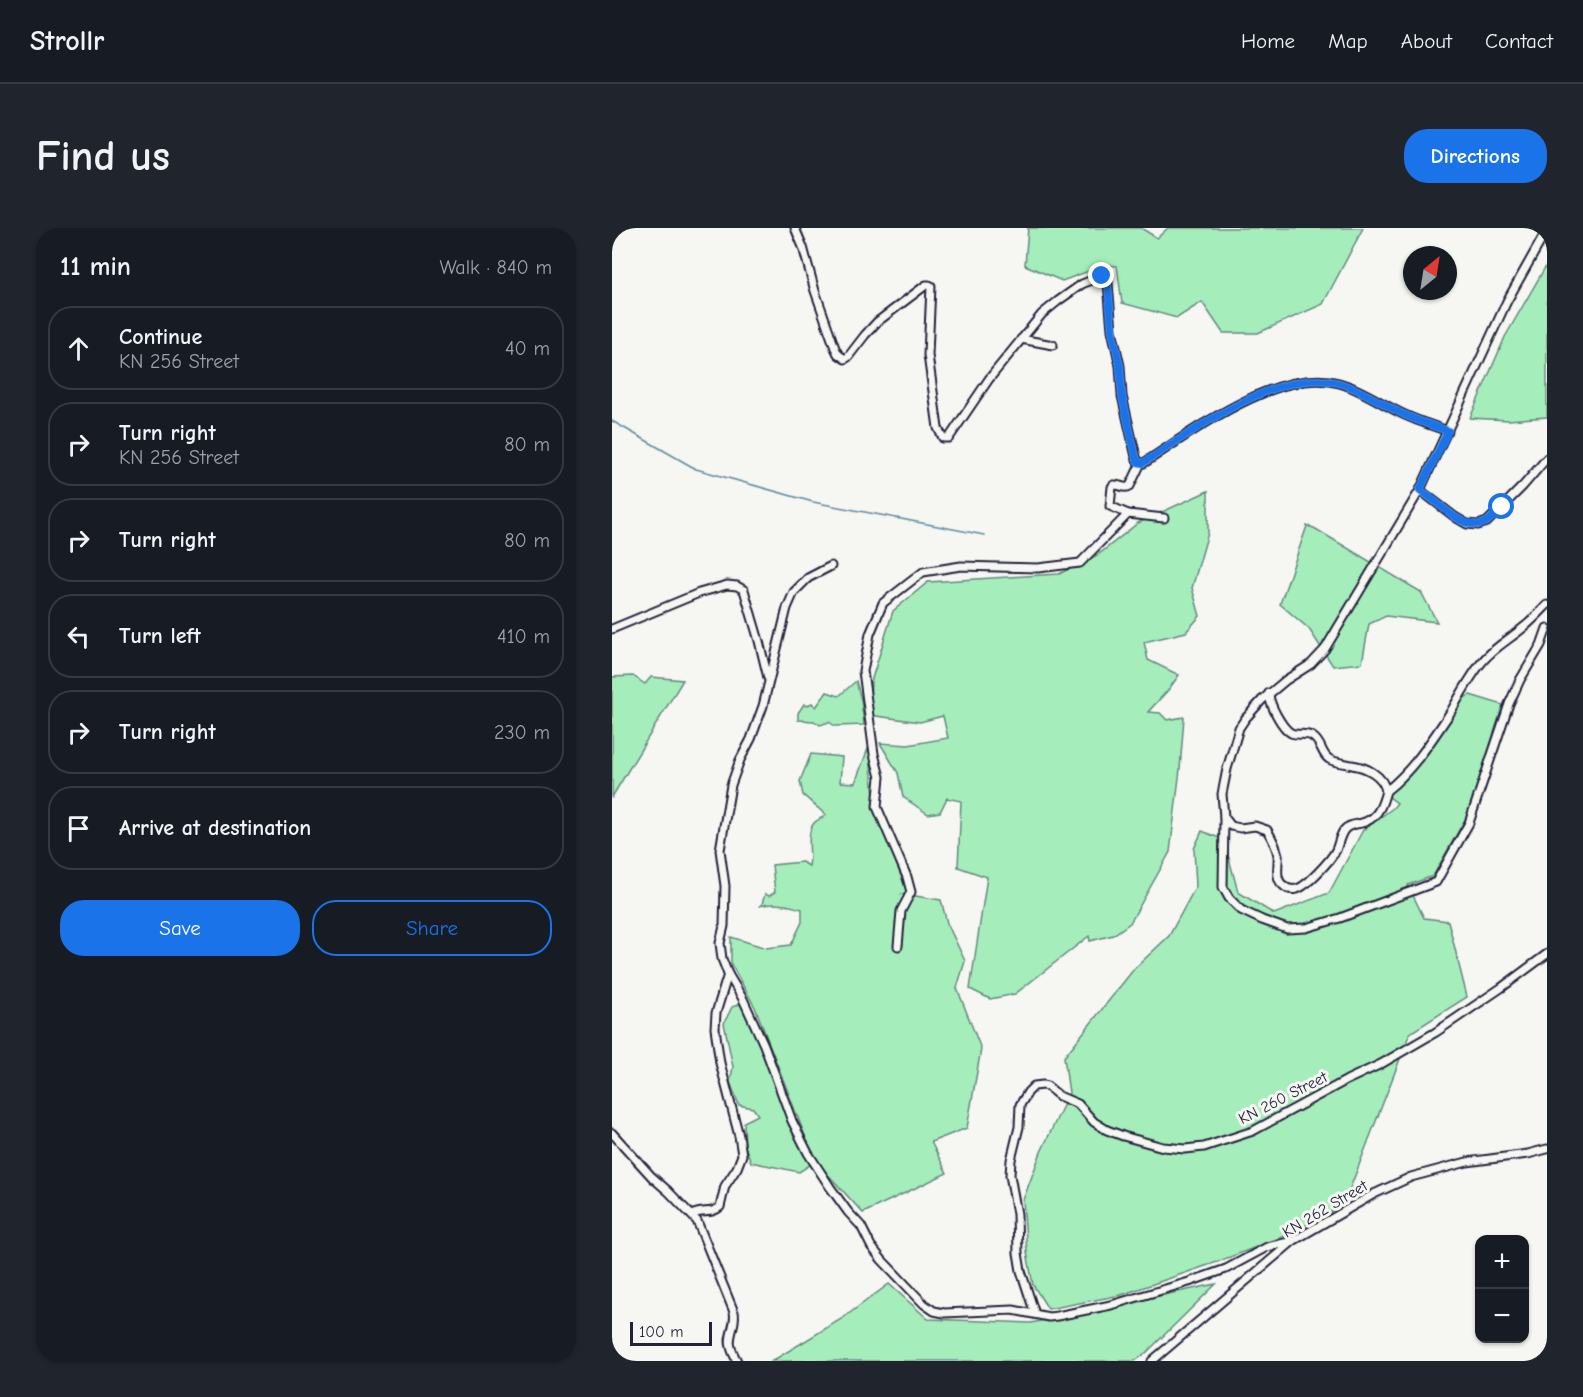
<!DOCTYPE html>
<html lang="en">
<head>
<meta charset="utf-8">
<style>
  body { margin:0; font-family:"Comic Neue",sans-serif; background:#20242c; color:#f1f3f6 }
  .controls { position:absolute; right:18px; bottom:18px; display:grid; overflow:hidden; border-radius:12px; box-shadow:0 2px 4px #0004 }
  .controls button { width:54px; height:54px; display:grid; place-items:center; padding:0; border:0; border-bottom:2px solid #363941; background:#171b24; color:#f1f3f6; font:30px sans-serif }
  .compass { position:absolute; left:791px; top:18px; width:54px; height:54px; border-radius:50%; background:#171b24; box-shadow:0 2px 4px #0004; rotate:30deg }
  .scale { position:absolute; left:18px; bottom:15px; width:82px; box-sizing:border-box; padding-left:6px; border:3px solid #22223b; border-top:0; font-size:16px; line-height:21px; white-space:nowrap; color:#22223b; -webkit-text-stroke:4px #f6f6f2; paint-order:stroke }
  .stop { position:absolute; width:18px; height:18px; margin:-14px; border:4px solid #1a73e8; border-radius:50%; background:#fff }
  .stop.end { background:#1a73e8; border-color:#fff; box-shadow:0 2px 6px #0008 }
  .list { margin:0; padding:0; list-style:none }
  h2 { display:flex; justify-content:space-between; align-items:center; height:78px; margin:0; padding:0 24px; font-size:26px }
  h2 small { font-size:20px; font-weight:400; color:#9ea1a6 }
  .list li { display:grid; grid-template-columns:39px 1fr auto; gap:18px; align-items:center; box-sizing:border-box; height:84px; margin:0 12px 12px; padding:0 12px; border:2px solid #363941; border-radius:24px }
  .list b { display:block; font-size:22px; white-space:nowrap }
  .list p { margin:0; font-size:20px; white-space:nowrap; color:#9ea1a6 }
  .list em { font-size:20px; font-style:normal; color:#9ea1a6 }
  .actions { display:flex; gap:12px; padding:18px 24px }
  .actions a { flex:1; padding:14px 0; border:2px solid #1a73e8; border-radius:24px; text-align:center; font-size:21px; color:#1a73e8 }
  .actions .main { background:#1a73e8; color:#fff }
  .icon { flex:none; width:33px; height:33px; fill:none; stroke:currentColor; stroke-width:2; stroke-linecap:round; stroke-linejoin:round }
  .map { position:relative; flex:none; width:935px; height:1133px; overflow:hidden; border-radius:24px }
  header { display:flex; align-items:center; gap:36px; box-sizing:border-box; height:84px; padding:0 30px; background:#171b24; border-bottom:2px solid #363941 }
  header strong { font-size:28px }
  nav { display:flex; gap:33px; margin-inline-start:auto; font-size:21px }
  .intro { display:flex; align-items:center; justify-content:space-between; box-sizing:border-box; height:144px; padding:0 36px }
  h1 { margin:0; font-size:42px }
  .button { padding:15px 27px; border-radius:24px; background:#1a73e8; color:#fff; font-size:21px; font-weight:700 }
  main { display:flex; gap:36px; padding:0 36px }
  aside { flex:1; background:#171b24; border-radius:24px; box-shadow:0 2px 4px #0004 }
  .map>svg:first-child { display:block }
  .green { fill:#a5eebc; stroke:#64887c; stroke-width:1.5 }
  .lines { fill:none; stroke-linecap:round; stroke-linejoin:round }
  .stream { stroke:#5d8ba1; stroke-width:1.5 }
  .minor-casing { stroke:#22223b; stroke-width:11 }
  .minor { stroke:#f6f6f2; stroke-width:7 }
  .route { stroke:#1a73e8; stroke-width:8 }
  .labels { text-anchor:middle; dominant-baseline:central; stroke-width:6; stroke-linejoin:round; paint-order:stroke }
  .street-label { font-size:16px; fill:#22223b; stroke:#f6f6f2 }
</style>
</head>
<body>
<header>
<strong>Strollr</strong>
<nav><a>Home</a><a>Map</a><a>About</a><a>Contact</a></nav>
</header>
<div class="intro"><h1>Find us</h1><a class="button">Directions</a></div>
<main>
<aside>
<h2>11 min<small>Walk · 840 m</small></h2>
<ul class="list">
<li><svg class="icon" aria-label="ahead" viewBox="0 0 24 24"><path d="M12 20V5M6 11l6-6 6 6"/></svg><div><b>Continue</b><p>KN 256 Street</p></div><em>40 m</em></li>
<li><svg class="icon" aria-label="right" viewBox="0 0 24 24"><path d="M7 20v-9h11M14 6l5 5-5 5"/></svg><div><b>Turn right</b><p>KN 256 Street</p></div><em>80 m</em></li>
<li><svg class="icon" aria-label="right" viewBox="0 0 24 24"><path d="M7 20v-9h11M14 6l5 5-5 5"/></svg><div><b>Turn right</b></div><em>80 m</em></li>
<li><svg class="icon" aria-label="left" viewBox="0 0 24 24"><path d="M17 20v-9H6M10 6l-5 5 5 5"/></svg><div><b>Turn left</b></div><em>410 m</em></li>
<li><svg class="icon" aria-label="right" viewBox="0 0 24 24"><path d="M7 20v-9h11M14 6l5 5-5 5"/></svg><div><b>Turn right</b></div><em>230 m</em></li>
<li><svg class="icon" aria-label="arrive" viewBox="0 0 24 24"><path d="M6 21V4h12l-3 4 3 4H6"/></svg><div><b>Arrive at destination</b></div></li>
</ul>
<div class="actions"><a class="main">Save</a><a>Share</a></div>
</aside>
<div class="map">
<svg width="935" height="1133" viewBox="0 0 935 1133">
  <rect width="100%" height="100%" fill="#f6f6f2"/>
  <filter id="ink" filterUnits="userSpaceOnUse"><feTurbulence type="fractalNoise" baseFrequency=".0167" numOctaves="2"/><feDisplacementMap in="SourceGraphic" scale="12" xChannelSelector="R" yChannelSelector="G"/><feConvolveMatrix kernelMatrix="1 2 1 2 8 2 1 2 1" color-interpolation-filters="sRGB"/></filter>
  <g filter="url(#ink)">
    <g class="green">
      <path d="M416 0H529L545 10 556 0H751L711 76 646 105H611L590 74 565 90 510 75 505 38 493 37 450 53 413 37Z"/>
      <path d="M935 36V189L897 192 858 190 893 109Z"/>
      <path d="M596 263V305L580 360 588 388 574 404 532 414 536 432 567 447 557 461 536 484 548 485 555 492 572 489 568 541 558 624 518 695 501 707 478 713 477 708 403 766 378 771 358 761 375 649 346 639 349 573 335 570 328 584 316 586 291 569 286 545 268 515 296 517 336 510 331 488 308 494 257 487 259 454 281 383 316 354 447 346 487 326 526 295Z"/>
      <path d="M695 298 702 300 809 364 825 394 774 388 757 396 750 435 721 438 697 401 668 376Z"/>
      <path d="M21 448 33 456 39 449 71 452 0 569V449Z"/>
      <path d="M244 453 249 472 252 497 223 498 217 494 208 497 202 493 186 492V485L192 476 194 478 200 475 204 479 215 464 227 468Z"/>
      <path d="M858 467 891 477 856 586 821 648 796 657 812 690 836 693 855 769 798 805 732 976 678 1006 605 1034 509 1067 436 1081 421 1057 415 1024 411 972 429 924 457 865 452 829 522 741 557 708 584 658 582 621 590 603 612 612 626 664 662 686 717 665 751 602 781 580 785 575 773 566 794 549 848 472Z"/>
      <path d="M257 518 263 578 295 664 290 666 329 672 335 695 353 733 345 760 369 821 355 900 319 914 335 945 251 985 202 931 143 779 119 736V709L154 720 179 717 190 694V681C176 677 162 674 147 678L150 676 153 666 157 668 163 664 160 637 190 634 197 638C200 625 193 606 202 595 205 592 211 589 214 587L191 567 188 553 199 526 230 529 228 554 243 555Z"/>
      <path d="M130 775 198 937 187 944 139 934 133 918 132 894 146 887 141 880 127 877 118 854 121 839 112 795 120 779Z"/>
      <path d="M277 1056 316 1091 419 1095 604 1056 533 1126 523 1133H160L231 1090Z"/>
    </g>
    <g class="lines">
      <path class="stream" d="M0 193 84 241 201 274 372 307"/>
      <g class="minor-casing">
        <g id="minor">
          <path d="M183 0 191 19 203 63 223 120 226 126 233 131 236 129 253 107 265 94 314 57H317L319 58 316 127 326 200 331 210H337L377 151 430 86 446 73 470 56 490 48 494 49 496 55 500 102 508 138 510 168 524 229 526 234 532 235C580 204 667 138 727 155 750 161 771 177 793 187 806 193 821 198 836 203"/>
          <path d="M935 2 895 73 808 262 713 421 699 436 674 452 650 472 633 491 627 500 615 541 610 566 612 589 611 659 617 670 629 682 650 692 675 701 694 700 728 690 824 654 857 595 897 476 908 452 929 417 935 400"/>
          <path d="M409 111 441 117"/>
          <path d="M808 262 843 289 855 296 866 297 875 294 911 258 935 230"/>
          <path d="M516 286 498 278 500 259 502 257C508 256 513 262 518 258L529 235"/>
          <path d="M219 338 196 350 182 364 175 380 151 478 139 511 128 532 119 557 108 622 113 658 112 698 108 715 110 731 116 746 131 771 152 817 180 893 196 925 218 959 236 984 249 998 259 1018 270 1032 312 1076 322 1083 332 1085 401 1082 437 1089 445 1088 499 1077 577 1054 614 1041 655 1019 681 1013"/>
          <path d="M0 401 87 365 115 357 125 358 132 362 147 413 156 450"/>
          <path d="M657 465C657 476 670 500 679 505 686 508 695 504 701 509 710 515 709 526 717 531 723 535 733 535 740 537 754 539 771 547 774 563"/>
          <path d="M612 589 619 598 628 600 643 598 655 602C660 610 664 618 666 627 667 638 662 651 672 658 675 661 680 662 685 661 695 658 719 632 724 622 727 615 728 606 733 601 739 595 748 597 755 593 767 588 771 574 774 563 800 543 820 512 838 485 848 468 857 450 870 434 881 420 898 411 912 399 920 393 928 384 935 377"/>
          <path d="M286 718 289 683 299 664 295 649 265 579 268 549 262 526 251 443 258 406 271 375 311 344 349 338 426 340 468 335 516 286 552 290"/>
          <path d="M0 905 40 949 56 963 85 993 122 1084C125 1097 115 1108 119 1119 120 1124 123 1129 125 1133"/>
          <path d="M80 987C90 981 99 987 108 979L113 958 125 940 130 927 127 908 108 835 103 800 104 785 116 746"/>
          <path d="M423 1086 409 1043 406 1025 405 986 398 947 399 932 407 899 408 877 416 864 422 858 431 857 435 858 447 868 466 876 482 894 495 902 511 908 551 919 573 921 592 919 641 903 735 852 769 836 824 804 889 760 935 726"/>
          <path d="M540 1133 681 1013 762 966 799 949 855 934 916 926 935 921"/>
        </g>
      </g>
      <use href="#minor" class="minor"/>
    </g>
  </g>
  <g class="lines" filter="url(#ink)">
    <path class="route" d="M490 48 494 49 496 55 500 102 508 138 510 168 524 229 526 234 531 235C581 204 666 138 727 155 750 161 771 177 793 187 806 193 821 198 836 203L808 262C826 273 850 304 873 295 879 292 885 284 890 279"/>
  </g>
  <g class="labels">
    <g class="street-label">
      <text transform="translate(671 870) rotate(-27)">KN 260 Street</text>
      <text transform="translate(713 981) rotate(-31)">KN 262 Street</text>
    </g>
  </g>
</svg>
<div class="controls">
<button>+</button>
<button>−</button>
</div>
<svg class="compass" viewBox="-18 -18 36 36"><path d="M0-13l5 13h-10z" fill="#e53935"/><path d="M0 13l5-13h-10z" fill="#9ea1a6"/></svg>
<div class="scale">100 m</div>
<div class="stop" style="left:890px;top:279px"></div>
<div class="stop end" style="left:490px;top:48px"></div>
</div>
</main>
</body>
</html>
